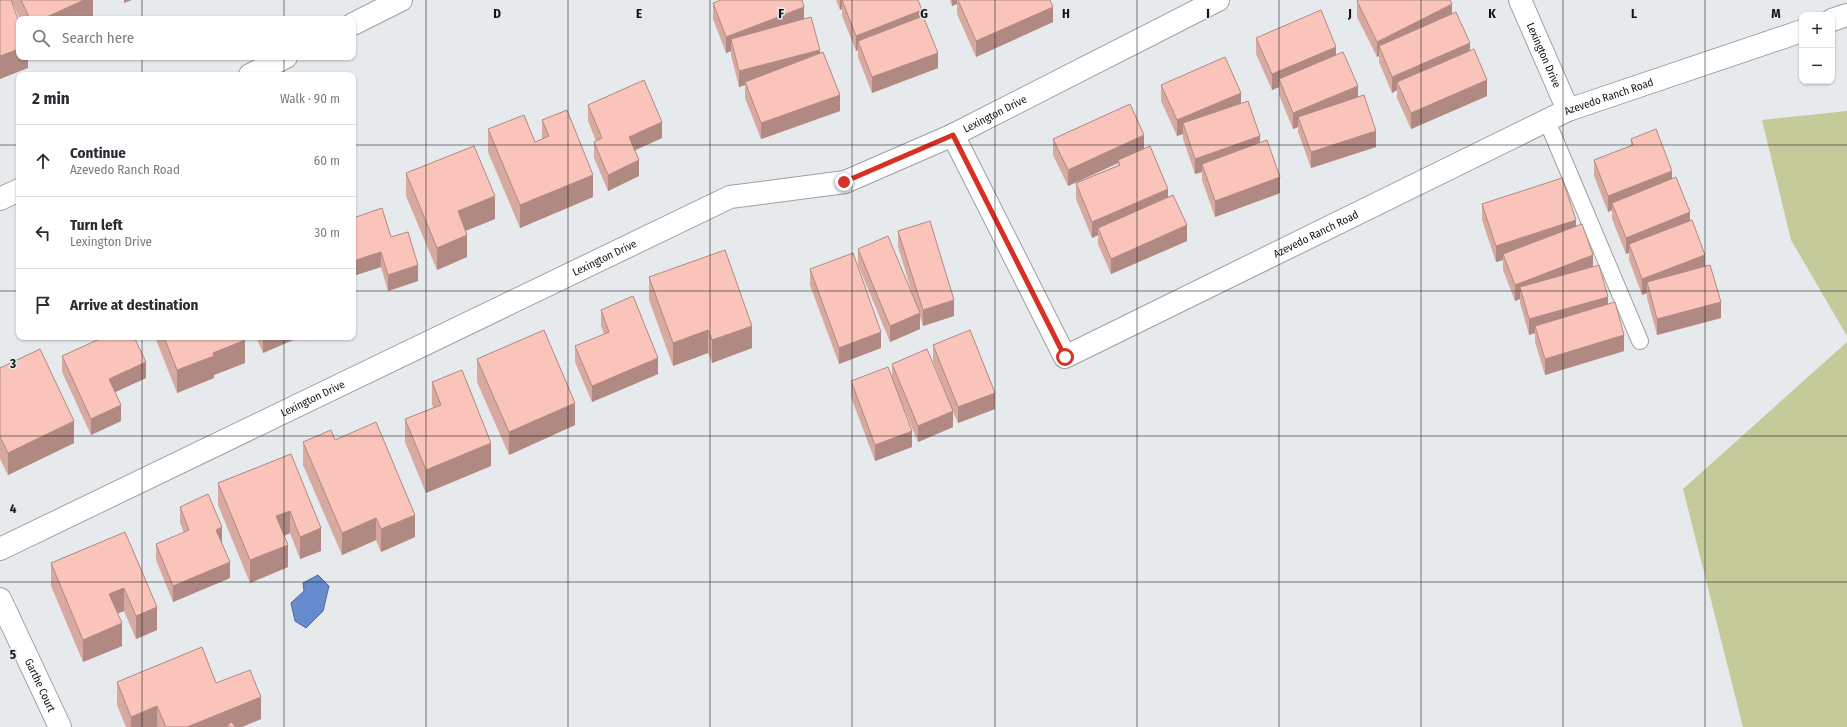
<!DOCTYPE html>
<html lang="en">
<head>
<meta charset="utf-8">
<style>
  body { margin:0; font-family:"Fira Sans Condensed",sans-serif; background:#f2f2f3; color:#2b2b33 }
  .controls { position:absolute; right:12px; top:12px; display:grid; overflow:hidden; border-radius:8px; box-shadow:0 1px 3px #0004 }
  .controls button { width:36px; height:36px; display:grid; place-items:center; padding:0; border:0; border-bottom:1px solid #e1e1e2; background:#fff; color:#2b2b33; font:20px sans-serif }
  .stop { position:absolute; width:12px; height:12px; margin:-9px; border:3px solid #d93025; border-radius:50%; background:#fff }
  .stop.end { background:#d93025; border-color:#fff; box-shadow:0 1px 4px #0008 }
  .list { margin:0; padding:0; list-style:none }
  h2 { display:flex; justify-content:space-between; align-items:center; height:52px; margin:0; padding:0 16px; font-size:17px }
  h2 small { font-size:13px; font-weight:400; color:#7c7c81 }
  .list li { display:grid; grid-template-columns:26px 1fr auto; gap:12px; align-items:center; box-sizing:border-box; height:72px; padding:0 16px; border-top:1px solid #e1e1e2 }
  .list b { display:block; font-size:15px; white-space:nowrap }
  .list p { margin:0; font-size:13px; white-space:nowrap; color:#7c7c81 }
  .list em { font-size:13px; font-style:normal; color:#7c7c81 }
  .icon { flex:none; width:22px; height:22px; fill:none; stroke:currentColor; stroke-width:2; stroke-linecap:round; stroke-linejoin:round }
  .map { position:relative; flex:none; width:1847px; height:727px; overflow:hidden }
  .search { position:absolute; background:#fff; box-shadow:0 1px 3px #0004; left:16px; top:16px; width:340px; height:44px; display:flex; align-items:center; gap:10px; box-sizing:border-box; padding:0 14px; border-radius:8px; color:#7c7c81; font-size:15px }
  .panel { position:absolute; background:#fff; box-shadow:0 1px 3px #0004; left:16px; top:72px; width:340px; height:268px; border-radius:8px }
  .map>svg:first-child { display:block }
  .green { fill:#c5ca9a }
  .water { fill:#678cce; stroke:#4e6896 }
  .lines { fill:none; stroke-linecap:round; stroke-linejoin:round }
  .lane-casing { stroke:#9da0a3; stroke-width:18 }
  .street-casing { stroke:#9da0a3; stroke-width:24 }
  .primary-casing { stroke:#9da0a3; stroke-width:24 }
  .lane { stroke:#fff; stroke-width:16 }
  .street { stroke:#fff; stroke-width:22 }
  .primary { stroke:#fff; stroke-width:22 }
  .wall { fill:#d8a9a0 }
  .shaded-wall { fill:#b08982 }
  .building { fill:#fbc4ba; stroke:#b08982 }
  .route { stroke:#d93025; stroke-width:5 }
  .grid { fill:none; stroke:#131415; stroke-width:1; stroke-opacity:0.55 }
  .labels { text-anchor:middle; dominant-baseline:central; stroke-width:3; stroke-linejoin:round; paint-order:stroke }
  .street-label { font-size:11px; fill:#131415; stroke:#e6eaed }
  .grid-label { font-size:13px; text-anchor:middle; font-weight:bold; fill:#131415; stroke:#e6eaed; stroke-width:3; stroke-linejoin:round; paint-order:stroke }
</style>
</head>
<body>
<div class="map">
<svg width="1847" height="727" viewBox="0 0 1847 727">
  <rect width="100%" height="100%" fill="#e6eaed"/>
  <g class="green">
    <path d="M1847 111V336L1791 240 1762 120Z"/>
    <path d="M1847 342V727H1743L1683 489Z"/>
  </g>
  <path class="water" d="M318 575 329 586 323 611 306 628 295 621 291 603 304 591 303 583Z"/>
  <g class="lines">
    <g class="lane-casing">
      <path id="lane" d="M1547 121 1640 341"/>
    </g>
    <g class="street-casing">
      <g id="street">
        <path id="s1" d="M1520 0 1568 110"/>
        <path d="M1832 20 1847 15"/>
        <path id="s2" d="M953 135 1065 357 1568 110 1802 31"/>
        <path id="s3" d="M0 549 730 197 845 182 953 135 1218 0"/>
        <path id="s4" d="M0 599 60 727"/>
      </g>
    </g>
    <g class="primary-casing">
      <g id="primary">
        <path d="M353 24 401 0"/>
        <path d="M250 75 286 57"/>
        <path d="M0 199 19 190"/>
      </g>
    </g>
    <use href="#lane" class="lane"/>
    <use href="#street" class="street"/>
    <use href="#primary" class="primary"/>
  </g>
  <g class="wall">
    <path d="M11 0H93V18L91 19H20Z"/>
    <path d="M836 0H918L922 17 938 68 872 93 858 57V50L856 51 842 16V9L840 10Z"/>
    <path d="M950 0H1050L1053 22 976 57 957 14V4L952 6Z"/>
    <path d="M1357 1 1452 14 1470 51 1487 96 1411 129 1397 98V90L1392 93 1379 62V56L1377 57 1357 17Z"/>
    <path d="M713 3 804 19 820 53 840 111 761 139 745 98V85L739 87 731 55V51L726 53 713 19Z"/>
    <path d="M1256 38 1336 55 1358 97 1376 147 1311 168 1298 132V127L1293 129 1279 95V87L1272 90 1256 54Z"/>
    <path d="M1161 85 1241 104 1260 143 1280 193 1215 217 1202 180V172L1195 174 1183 139V134L1177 136 1161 101Z"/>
    <path d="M588 105 662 138 635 150 639 176 608 191 594 158V142L596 141 588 121Z"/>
    <path d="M542 120 593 197 520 228 488 152V129L535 142 542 139Z"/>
    <path d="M1053 139 1144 149 1168 197 1187 241 1111 274 1098 244V235L1092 238 1076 199V183L1118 165V163L1068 186 1053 155Z"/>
    <path d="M1631 139 1672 179 1690 221 1705 266 1721 318 1657 335 1647 298V293L1642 295 1629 260V253L1626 254 1612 219V210L1608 212 1594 176V160L1631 146Z"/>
    <path d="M406 173 495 219 466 230 467 257 437 270 406 196Z"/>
    <path d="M1482 204 1576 227 1593 267 1608 304 1624 351 1545 375 1535 342V333L1529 335 1520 303V299L1515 301 1503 270V260L1496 262 1482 220Z"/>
    <path d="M353 218 391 237 418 281 388 291 381 267 353 276Z"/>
    <path d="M898 231 954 316 923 326 920 317V329L890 342 858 265V249L915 302 898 247Z"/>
    <path d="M810 269 881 348 839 364 810 285Z"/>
    <path d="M649 277 752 348 712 363 708 353 673 366 649 300Z"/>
    <path d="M601 310 658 374 592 402 575 362V346L604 334 601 326Z"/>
    <path d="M155 337H244L245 363 214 375V378L177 393Z"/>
    <path d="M256 337H293V340L263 353Z"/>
    <path d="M933 345 995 409 958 423 953 412V427L918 442 898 394 912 447 875 461 851 397V381L892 378V364L947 397 933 361Z"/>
    <path d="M62 356 146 378 115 392 121 421 91 435 62 372Z"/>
    <path d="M477 359 575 425 509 455 477 382Z"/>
    <path d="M0 368 74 443 8 475 0 459Z"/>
    <path d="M432 382 491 466 426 493 405 442V419L433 408 432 404Z"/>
    <path d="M303 442 415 537 381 552 376 540 342 555 303 465Z"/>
    <path d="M291 454 321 551 300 559 290 533 284 536 288 567 250 583 218 505V483Z"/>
    <path d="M180 507 222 543 230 578 173 602 156 560V544L184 533 180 523Z"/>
    <path d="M125 532 157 630 136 639 124 611 117 613 122 646 83 662 51 586V563Z"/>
    <path d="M117 682 216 683 261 719 242 727H126L117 705Z"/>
  </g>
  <g class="shaded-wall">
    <path d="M84 0H93V18L91 19H42Z"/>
    <path d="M124 0H132L124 3Z"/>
    <path d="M840 0H863H842V9L840 10Z"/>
    <path d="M952 0H957V4L952 6Z"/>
    <path d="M1452 4V20L1379 46V56L1377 57V42Z"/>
    <path d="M804 7V23L731 39V51L726 53V37Z"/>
    <path d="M1053 7V22L976 57V41Z"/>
    <path d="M922 10V25L858 41V50L856 51V36Z"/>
    <path d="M1470 43V59L1397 82V90L1392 93V77Z"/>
    <path d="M1336 47V63L1279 79V87L1272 90V74Z"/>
    <path d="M19 49V57H28V68L0 79V56Z"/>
    <path d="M820 50V65L745 82V85L739 87V71Z"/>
    <path d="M938 53V68L872 93V77Z"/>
    <path d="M1487 80V96L1411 129V113Z"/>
    <path d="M1358 86V102L1298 117V127L1293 129V113Z"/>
    <path d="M1241 93V108L1183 123V134L1177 136V120Z"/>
    <path d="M840 95V111L761 139V123Z"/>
    <path d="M662 122V138L629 153V137Z"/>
    <path d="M1376 131V147L1311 168V152Z"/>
    <path d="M1144 135V151L1118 160V163L1068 186V170Z"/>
    <path d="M1260 136V152L1202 164V172L1195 174V159Z"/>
    <path d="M639 160V176L608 191V175Z"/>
    <path d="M1672 171V187L1612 203V210L1608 212V196Z"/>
    <path d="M593 175V197L520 228V205Z"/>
    <path d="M1280 177V193L1215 217V201Z"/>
    <path d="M1168 189V205L1098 228V235L1092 238V222Z"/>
    <path d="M495 196V219L458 234V211Z"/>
    <path d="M1690 212V228L1629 244V253L1626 254V238Z"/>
    <path d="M1576 220V236L1503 254V260L1496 262V246Z"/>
    <path d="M1187 225V241L1111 274V259Z"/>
    <path d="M467 235V257L437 270V248Z"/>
    <path d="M381 252V267L353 276V261Z"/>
    <path d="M1593 255V271L1520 287V299L1515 301V285Z"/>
    <path d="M1705 255V271L1647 282V293L1642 295V279Z"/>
    <path d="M418 265V281L388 291V275Z"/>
    <path d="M1608 297V313L1535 326V333L1529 335V319Z"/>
    <path d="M954 300V316L923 326V310Z"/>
    <path d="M1721 302V318L1657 335V319Z"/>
    <path d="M920 313V329L890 342V326Z"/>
    <path d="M752 326V348L712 363V340Z"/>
    <path d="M708 330V353L673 366V343Z"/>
    <path d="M881 332V348L839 364V348Z"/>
    <path d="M1624 335V351L1545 375V359Z"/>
    <path d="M263 337H293V340L263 353Z"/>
    <path d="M245 340V363L214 375V378L177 393V370L213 353Z"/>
    <path d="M658 358V374L592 402V386Z"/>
    <path d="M146 362V378L109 395V379Z"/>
    <path d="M995 393V409L958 423V407Z"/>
    <path d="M575 403V425L509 455V432Z"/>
    <path d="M121 405V421L91 435V419Z"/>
    <path d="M953 411V427L918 442V426Z"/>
    <path d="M74 421V443L8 475V453Z"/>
    <path d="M912 431V447L875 461V445Z"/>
    <path d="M491 443V466L426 493V470Z"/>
    <path d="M290 511V533L276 539V516Z"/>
    <path d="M415 515V537L381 552V529Z"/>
    <path d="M376 518V540L342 555V533Z"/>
    <path d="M222 527V543L216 545V530Z"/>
    <path d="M321 528V551L300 559V537Z"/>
    <path d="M288 545V567L250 583V560Z"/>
    <path d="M230 562V578L173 602V586Z"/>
    <path d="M124 588V611L109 617V594Z"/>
    <path d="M157 607V630L136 639V616Z"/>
    <path d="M122 623V646L83 662V640Z"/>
    <path d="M261 697V719L242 727H187Z"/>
    <path d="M157 706V727H131V717Z"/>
  </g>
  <g class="building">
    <path d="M0 0H11L19 22V49L0 56Z"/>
    <path d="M21 0H84L42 19H30Z"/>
    <path d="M721 0H802L804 7 726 37 713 3Z"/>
    <path d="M842 0H918L922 10 856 36Z"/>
    <path d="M958 0H1050L1053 7 976 41Z"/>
    <path d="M1358 0H1450L1452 4 1377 42 1357 1Z"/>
    <path d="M1321 10 1336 47 1272 74 1256 38Z"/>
    <path d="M1456 12 1470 43 1392 77 1379 46Z"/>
    <path d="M923 16 938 53 872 77 858 41Z"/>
    <path d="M811 17 820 50 739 71 731 39Z"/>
    <path d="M1474 49 1487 80 1411 113 1397 82Z"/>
    <path d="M823 52 840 95 761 123 745 82Z"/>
    <path d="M1343 52 1358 86 1293 113 1279 79Z"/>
    <path d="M1225 57 1241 93 1177 120 1161 85Z"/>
    <path d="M644 80 662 122 629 137 639 160 608 175 594 142 602 138 588 105Z"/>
    <path d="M1364 95 1376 131 1311 152 1298 117Z"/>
    <path d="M1248 101 1260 136 1195 159 1183 123Z"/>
    <path d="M1130 104 1144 135 1068 170 1053 139Z"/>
    <path d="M567 110 593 175 520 205 488 129 524 115 535 142 549 136 542 120Z"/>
    <path d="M1656 129 1672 171 1608 196 1594 160 1633 145 1631 139Z"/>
    <path d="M1267 140 1280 177 1215 201 1202 164Z"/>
    <path d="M474 146 495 196 458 211 467 235 437 248 406 173Z"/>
    <path d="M1150 146 1168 189 1092 222 1076 183 1120 165 1118 160Z"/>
    <path d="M1676 177 1690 212 1626 238 1612 203Z"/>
    <path d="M1562 178 1576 220 1496 246 1482 204Z"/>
    <path d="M1173 195 1187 225 1111 259 1098 228Z"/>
    <path d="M382 208 391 237 408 232 418 265 388 275 381 252 353 261V218Z"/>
    <path d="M1692 220 1705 255 1642 279 1629 244Z"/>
    <path d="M930 221 954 300 923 310 898 231Z"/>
    <path d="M1582 224 1593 255 1515 285 1503 254Z"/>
    <path d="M888 236 920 313 890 326 858 249Z"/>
    <path d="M725 250 752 326 712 340 708 330 673 343 649 277Z"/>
    <path d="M853 253 881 332 839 348 810 269Z"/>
    <path d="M1599 265 1608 297 1529 319 1520 287Z"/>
    <path d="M1710 265 1721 302 1657 319 1647 282Z"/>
    <path d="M633 296 658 358 592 386 575 346 609 332 601 310Z"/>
    <path d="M1615 302 1624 335 1545 359 1535 326Z"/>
    <path d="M544 330 575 403 509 432 477 359Z"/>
    <path d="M970 330 995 393 958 407 933 345Z"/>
    <path d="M104 337H134L146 362 109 379 121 405 91 419 62 356Z"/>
    <path d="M164 337H244L245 340 213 353 214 356 177 370Z"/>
    <path d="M40 349 74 421 8 453 0 437V368Z"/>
    <path d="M927 349 953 411 918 426 892 364Z"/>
    <path d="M888 367 912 431 875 445 851 381Z"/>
    <path d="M462 370 491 443 426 470 405 419 441 405 432 382Z"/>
    <path d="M376 422 415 515 381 529 376 518 342 533 303 442 331 430 335 440Z"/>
    <path d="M291 454 321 528 300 537 290 511 276 516 288 545 250 560 218 483Z"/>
    <path d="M208 494 222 527 216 530 230 562 173 586 156 544 189 530 180 507Z"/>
    <path d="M125 532 157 607 136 616 124 588 109 594 122 623 83 640 51 563Z"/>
    <path d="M202 647 216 683 250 670 261 697 187 727H166L157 706 131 717 117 682Z"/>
    <path d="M231 722 236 727H227Z"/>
  </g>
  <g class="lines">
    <path class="route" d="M844 182 953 135 1065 357"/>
  </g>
  <path class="grid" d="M142 0V19M284 0V19M426 0V727M568 0V727M710 0V727M852 0V727M995 0V727M1137 0V727M1279 0V727M1421 0V727M1563 0V727M1705 0V727M142 57V75M284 57V75M0 145H19M353 145H1847M0 291H19M353 291H1847M142 337V727M284 337V727M0 436H1847M0 582H1847"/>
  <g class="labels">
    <g class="street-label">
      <text stroke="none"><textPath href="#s1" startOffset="60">Lexington Drive</textPath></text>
      <text stroke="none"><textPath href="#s2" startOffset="852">Azevedo Ranch Road</textPath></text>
      <text stroke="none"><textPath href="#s3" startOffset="1091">Lexington Drive</textPath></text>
      <text stroke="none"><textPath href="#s2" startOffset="528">Azevedo Ranch Road</textPath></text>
      <text stroke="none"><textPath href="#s3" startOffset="671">Lexington Drive</textPath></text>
      <text stroke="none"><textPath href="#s3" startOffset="347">Lexington Drive</textPath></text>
      <text stroke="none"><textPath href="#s4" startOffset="95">Garthe Court</textPath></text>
    </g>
  </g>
  <g class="grid-label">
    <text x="497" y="18">D</text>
    <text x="639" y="18">E</text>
    <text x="781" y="18">F</text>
    <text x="924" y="18">G</text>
    <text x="1066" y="18">H</text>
    <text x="1208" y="18">I</text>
    <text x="1350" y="18">J</text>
    <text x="1492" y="18">K</text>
    <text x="1634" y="18">L</text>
    <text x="1776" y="18">M</text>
    <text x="13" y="368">3</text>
    <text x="13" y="513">4</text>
    <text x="13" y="659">5</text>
  </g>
</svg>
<div class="controls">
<button>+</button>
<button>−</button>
</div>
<div class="stop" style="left:1065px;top:357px"></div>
<div class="stop end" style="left:844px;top:182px"></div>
<div class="search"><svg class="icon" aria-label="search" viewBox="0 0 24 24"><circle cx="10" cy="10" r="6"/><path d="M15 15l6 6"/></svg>Search here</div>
<section class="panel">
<h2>2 min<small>Walk · 90 m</small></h2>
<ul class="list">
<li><svg class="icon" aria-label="ahead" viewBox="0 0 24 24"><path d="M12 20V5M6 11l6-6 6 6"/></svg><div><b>Continue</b><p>Azevedo Ranch Road</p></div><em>60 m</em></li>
<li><svg class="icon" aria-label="left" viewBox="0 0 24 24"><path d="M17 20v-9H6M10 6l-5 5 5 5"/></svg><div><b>Turn left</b><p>Lexington Drive</p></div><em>30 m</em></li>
<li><svg class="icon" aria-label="arrive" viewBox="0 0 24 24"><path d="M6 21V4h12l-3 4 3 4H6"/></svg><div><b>Arrive at destination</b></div></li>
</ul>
</section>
</div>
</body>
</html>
